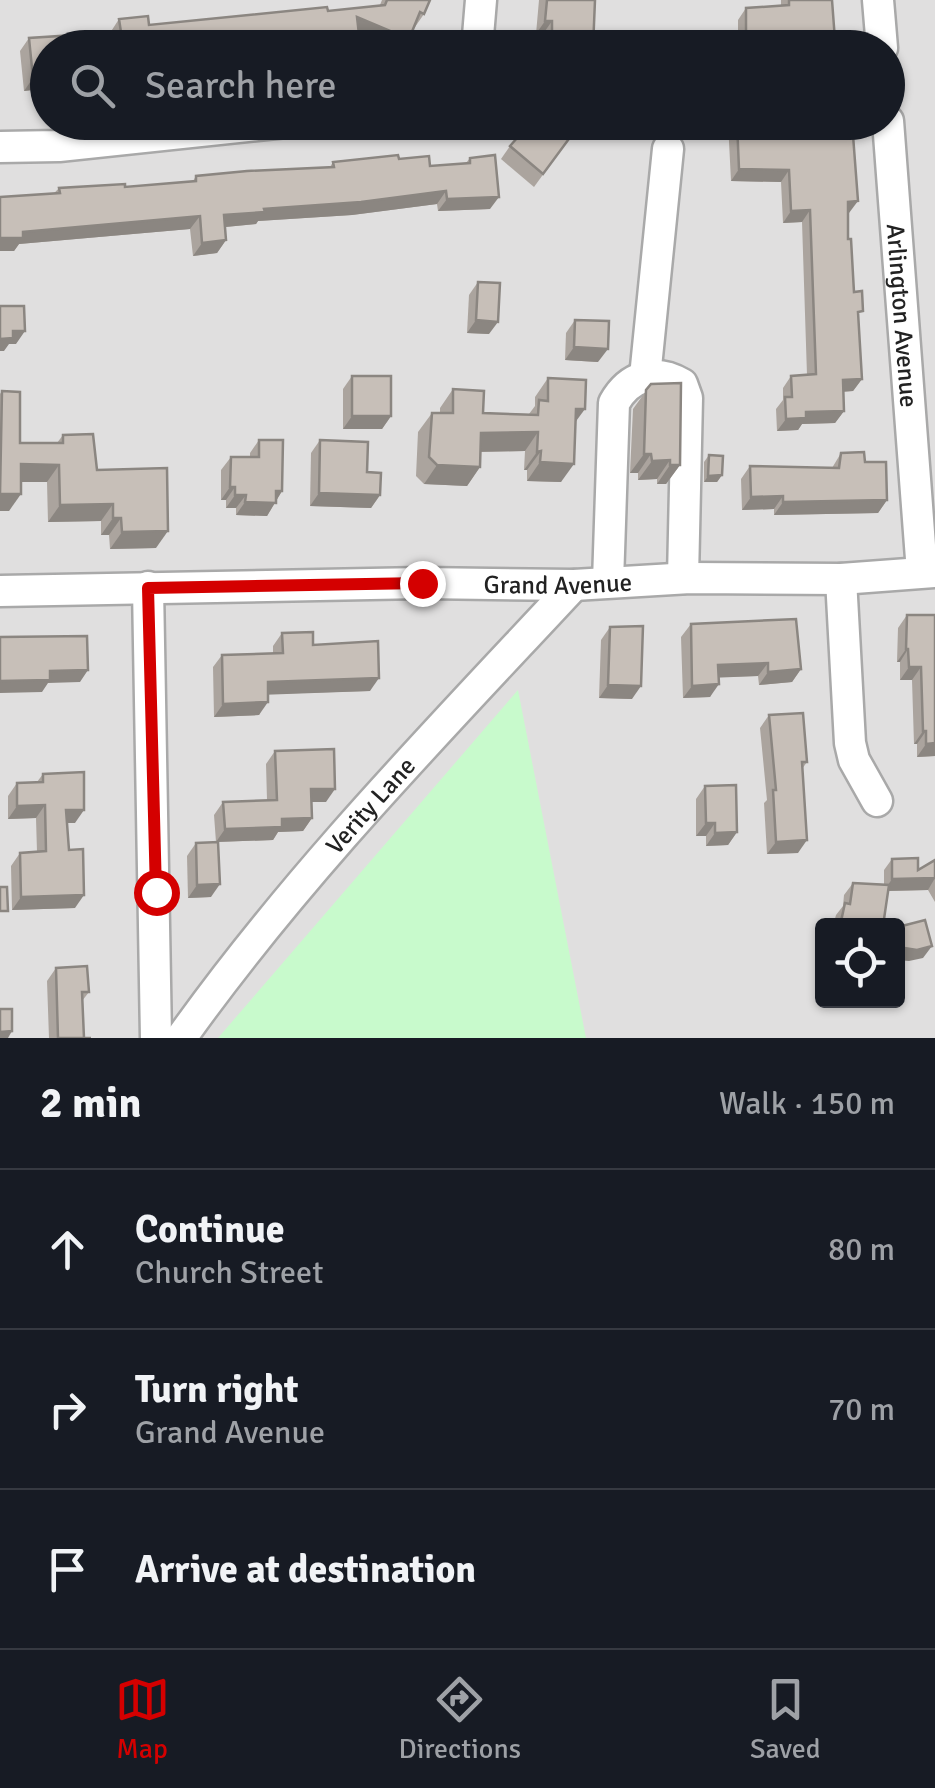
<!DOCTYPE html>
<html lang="en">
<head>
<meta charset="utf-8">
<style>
  body { margin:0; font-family:Signika,sans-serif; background:#20242c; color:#f1f3f6 }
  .controls { position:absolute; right:30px; bottom:30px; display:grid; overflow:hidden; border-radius:10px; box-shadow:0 2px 8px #0004 }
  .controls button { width:90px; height:90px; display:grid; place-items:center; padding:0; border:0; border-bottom:2px solid #363941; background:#171b24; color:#f1f3f6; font:50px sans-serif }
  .stop { position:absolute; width:30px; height:30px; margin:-22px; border:8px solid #d40000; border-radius:50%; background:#fff }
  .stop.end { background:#d40000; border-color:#fff; box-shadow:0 2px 10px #0008 }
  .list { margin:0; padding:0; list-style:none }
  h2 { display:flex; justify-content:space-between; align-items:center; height:130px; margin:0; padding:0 40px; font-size:42px }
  h2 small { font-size:32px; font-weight:400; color:#9ea1a6 }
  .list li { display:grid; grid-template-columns:65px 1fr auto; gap:30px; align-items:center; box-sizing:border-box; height:160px; padding:0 40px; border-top:2px solid #363941 }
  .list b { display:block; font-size:38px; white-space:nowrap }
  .list p { margin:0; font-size:32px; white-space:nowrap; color:#9ea1a6 }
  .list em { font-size:32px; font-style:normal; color:#9ea1a6 }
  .icon { flex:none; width:55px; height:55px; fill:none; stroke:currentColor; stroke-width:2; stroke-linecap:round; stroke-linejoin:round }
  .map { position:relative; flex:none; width:935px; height:1038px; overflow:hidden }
  .search { position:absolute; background:#171b24; box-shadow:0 2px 8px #0004; left:30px; right:30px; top:30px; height:110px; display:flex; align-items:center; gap:25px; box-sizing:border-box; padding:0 35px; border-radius:55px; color:#9ea1a6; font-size:38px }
  .sheet { height:610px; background:#171b24 }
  nav { display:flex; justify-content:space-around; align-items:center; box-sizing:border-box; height:140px; border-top:2px solid #363941; background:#171b24; font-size:28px; color:#9ea1a6 }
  nav a { display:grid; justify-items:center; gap:5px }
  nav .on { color:#d40000 }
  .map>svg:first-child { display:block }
  .residential { fill:#e0dfdf; fill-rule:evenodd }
  .park { fill:#c8facc }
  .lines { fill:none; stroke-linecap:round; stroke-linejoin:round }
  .minor-casing { stroke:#a9a9a9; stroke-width:35 }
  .minor { stroke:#fff; stroke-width:30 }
  .wall { fill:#aba49e }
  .shaded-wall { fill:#8b8681 }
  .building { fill:#c7bfb8; stroke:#8b8681; stroke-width:2.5 }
  .route { stroke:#d40000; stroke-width:12 }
  .labels { text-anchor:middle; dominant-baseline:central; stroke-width:10; stroke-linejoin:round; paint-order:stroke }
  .street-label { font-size:25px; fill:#222; stroke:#fff }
</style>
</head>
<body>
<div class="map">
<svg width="935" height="1038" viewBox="0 0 935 1038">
  <rect width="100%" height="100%" fill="#f2efe9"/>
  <path class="residential" d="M0 0H935V1038H0ZM48 48H888V122H48ZM822 926H898V1001H822Z"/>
  <path class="park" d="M518 690 586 1038H218Z"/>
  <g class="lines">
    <g class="minor-casing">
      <g id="minor">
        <path d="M878 0 882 48"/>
        <path d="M477 48 481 0"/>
        <path id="s1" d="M888 121 922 572"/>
        <path d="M0 147 59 146 286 122"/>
        <path d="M645 377 668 149"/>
        <path d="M841 579 850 743 854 760 877 801"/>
        <path d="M608 582 614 403C629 376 655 368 682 384L687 398 683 578"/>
        <path d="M148 587 156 1038"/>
        <path id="s2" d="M0 591 422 583 574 585 690 578 841 579 935 572"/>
        <path id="s3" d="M181 1038C297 875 438 731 574 585"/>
      </g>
    </g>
    <use href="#minor" class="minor"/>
  </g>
  <g class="wall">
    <path d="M382 0H430L424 14 415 27H414L409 39 403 48H389L359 35 360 43 356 48H48V88L24 91 20 51 29 38 110 33 119 19 149 25 328 11 380 5Z"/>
    <path d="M539 0H595L593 48H543V34H536Z"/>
    <path d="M781 0H832L835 40 847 48H738V20L746 8 781 6Z"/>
    <path d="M728 122H852L849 213H848V239L854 292 858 317 862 379 853 391 843 392 844 411 835 423 802 424 798 430 777 431 776 409 783 400V388L791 376 807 375 802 222 783 223 781 182 731 181Z"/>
    <path d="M527 131 574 132 534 187 501 159 510 146Z"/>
    <path d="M470 158 490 209 438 211 437 204 352 215 258 221 256 224 225 227 226 240 217 253 193 256 190 229 19 244 14 251H0L59 188 125 187 193 181 196 176 330 167 333 162 399 159 430 166 466 163Z"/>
    <path d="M478 282 489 334 467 333 469 295Z"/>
    <path d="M575 320 598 362 565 360 566 333Z"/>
    <path d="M352 376 391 416 382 429H343V389Z"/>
    <path d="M548 378 575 422 561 482 527 481V470H524L525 451 480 452V467L467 486 424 484 416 476 418 432 432 413H440V408L453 389 483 413 529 414 535 406V397Z"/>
    <path d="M651 384 680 465 666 484H657V479L638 480V473H630L633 409Z"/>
    <path d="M2 391 20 443H57L63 435 97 470 156 548 110 549 109 535H101V521L48 522 47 482H21L9 511H0V394Z"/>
    <path d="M259 440 282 491 267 516 236 515V508H226V500H221V470L231 457H250V453Z"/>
    <path d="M320 440 367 472 380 495 371 508 310 506 311 453Z"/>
    <path d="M841 453 865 462 887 500 878 513 774 515V509L742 510 741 479 750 466 832 468Z"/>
    <path d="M709 455 722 475 717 482H704V462Z"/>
    <path d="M907 615H935V756L917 757V744H914L912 680H900V662H897L898 628Z"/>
    <path d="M691 624 801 669 792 682 759 685 758 676 719 677 710 697 683 698 681 637Z"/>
    <path d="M610 627 632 699 599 698 601 640Z"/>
    <path d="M282 633 313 645 370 691 268 694 259 715 214 717 213 667 222 655 273 653V646Z"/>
    <path d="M769 715 807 762 802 769 798 853 767 854 764 803 767 800 760 728Z"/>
    <path d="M275 751 326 802H311L312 818 303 831 278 832 273 840 216 842 214 815 223 802 267 800 266 764Z"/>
    <path d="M43 774 75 823H67L75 908 12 910 11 866 20 853 37 852 36 818 8 819V796L17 783 37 782Z"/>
    <path d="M705 786 737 832 728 845 706 846V836H696V799Z"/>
    <path d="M196 843 211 897 188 898 187 856Z"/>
    <path d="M892 859 918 870 935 860V902L928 890 888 891 883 926H833L836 915 843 906 844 895 853 883 884 884V870Z"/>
    <path d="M56 968 89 992 82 1001 84 1038H91H49L47 981Z"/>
  </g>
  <g class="shaded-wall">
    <path d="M357 17 409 39 403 48H389L348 30Z"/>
    <path d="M545 21H552L543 34H536Z"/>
    <path d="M360 43 356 48H328L329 46Z"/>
    <path d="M48 76V88L24 91 33 78Z"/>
    <path d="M739 169 789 170 781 182 731 181Z"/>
    <path d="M446 191 437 204 352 215 258 221 256 224 215 228 224 215 264 209Z"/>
    <path d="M499 197 490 209 438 211 447 199Z"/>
    <path d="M858 201 849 213 839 214 848 202Z"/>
    <path d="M810 210 802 222 783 223 791 211Z"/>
    <path d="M200 216 190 229 19 244 14 251H0V238L23 232Z"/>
    <path d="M226 240 217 253 193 256 202 243Z"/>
    <path d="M476 320 498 322 489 334 467 333Z"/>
    <path d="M13 331H25L16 344H9L4 351H0V339Z"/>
    <path d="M574 347 608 349 598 362 565 360Z"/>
    <path d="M862 379 853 391 834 392 843 380Z"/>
    <path d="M576 409H585L571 428Z"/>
    <path d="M844 411 835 423 802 424 798 430 777 431 786 419 806 412Z"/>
    <path d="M352 416H391L382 429H343Z"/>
    <path d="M538 432 525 451 468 452 481 433Z"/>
    <path d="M541 451 527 470H524L537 452Z"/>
    <path d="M644 454H651L638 473H630Z"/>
    <path d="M670 460 657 479 638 480 652 461Z"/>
    <path d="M540 462 574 464 561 482 527 481Z"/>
    <path d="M21 464 59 465 47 482H9Z"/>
    <path d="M437 465 480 467 467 486 424 484Z"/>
    <path d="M670 465H680L666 484H657Z"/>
    <path d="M722 475 717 482H704L708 476Z"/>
    <path d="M230 487H235L226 500H221Z"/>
    <path d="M276 491H282L267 516 236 515 245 502Z"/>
    <path d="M319 493 380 495 371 508 310 506Z"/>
    <path d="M0 494H21L9 511H0Z"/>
    <path d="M235 495H246L236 508H226Z"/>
    <path d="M783 496 774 509 742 510 751 497Z"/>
    <path d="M887 500 878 513 774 515 783 502Z"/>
    <path d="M113 504 101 521 48 522 60 505Z"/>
    <path d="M113 518H121L109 535H101Z"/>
    <path d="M168 531 156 548 110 549 122 532Z"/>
    <path d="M906 649H908L900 662H897Z"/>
    <path d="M768 663 758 676 709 678 718 665Z"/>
    <path d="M909 667H921L912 680H900Z"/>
    <path d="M801 669 792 682 759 685 768 672Z"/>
    <path d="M88 670 80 682 48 683 42 692 0 693V681L50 671Z"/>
    <path d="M379 678 370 691 259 695 268 682Z"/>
    <path d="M719 684 710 697 683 698 692 686Z"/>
    <path d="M608 685 641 686 632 699 599 698Z"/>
    <path d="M268 702 259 715 214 717 223 704Z"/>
    <path d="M923 731H926L917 744H914Z"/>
    <path d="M935 743V756L917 757 926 744Z"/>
    <path d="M311 789H335L326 802H302Z"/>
    <path d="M45 805 36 818 8 819 17 806Z"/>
    <path d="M66 810H84L75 823H57Z"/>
    <path d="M312 818 303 831 278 832 273 840 216 842 225 829 282 819Z"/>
    <path d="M706 823H715L706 836H696Z"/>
    <path d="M737 832 728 845 706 846 715 833Z"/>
    <path d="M807 840 798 853 767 854 776 842Z"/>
    <path d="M935 878 928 890 884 891 892 879Z"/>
    <path d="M220 884 211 897 188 898 197 885Z"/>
    <path d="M84 895 75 908 12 910 21 897Z"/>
    <path d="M932 946 923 958 909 961 898 960V947Z"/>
    <path d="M12 1031 8 1038H0V1032Z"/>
  </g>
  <g class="building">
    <path d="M387 0H430L424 14 420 12 409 39 357 17 360 43 329 46 330 48H48V76L33 78 29 38 121 32 119 19 148 16 149 25 327 7 328 11 385 5Z"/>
    <path d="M547 0H595L593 48H552V21H545Z"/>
    <path d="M789 0H832L835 40 847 39V48H746V8L789 5Z"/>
    <path d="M535 122H562L574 132 543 174 510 146 525 129 527 131Z"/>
    <path d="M737 122H852L858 201 848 202V239H851L854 292 862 291 863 311 858 312 862 379 843 380 844 411 806 412V418L786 419 785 397H792L791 376 816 374 810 210 791 211 789 170 739 169Z"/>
    <path d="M398 155 399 159 429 156 430 166 470 163V158L495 155 499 197 447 199 446 191 361 202 264 209 265 212 224 215 226 240 202 243 200 216 23 232V238H0V197L60 193 59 188 125 184V187L196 181V176L247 171 334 167 333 162Z"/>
    <path d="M478 282 500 283 498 322 476 320Z"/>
    <path d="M0 306H24L25 331H13V338L0 339Z"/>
    <path d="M575 320 609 321 608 349 574 347Z"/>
    <rect x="352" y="376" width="39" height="40"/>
    <path d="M548 378 586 380 585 409H576L574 464 540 462 541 451 537 452 538 432 481 433 480 467 437 465 429 457 432 413H453V389L484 391 483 413 538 415 539 400 548 401Z"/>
    <path d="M681 383 680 465H670V460L652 461 651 454H644L646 390 651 384Z"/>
    <path d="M2 391 20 392V443H63V435L93 434 97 470 167 468 168 531 122 532 121 518H113V504L60 505 59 465 21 464V494H0Z"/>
    <path d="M259 440H283L282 491H276V503L245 502 246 495H235V487H230L231 457H259Z"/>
    <path d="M320 440 368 442 367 472 381 473 380 495 319 493Z"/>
    <path d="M864 452 865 462H886L887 500 783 502V496L751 497 750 466 839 468 841 453Z"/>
    <path d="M709 455 723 456 722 475 708 476Z"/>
    <path d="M907 615H935V743L926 744V731H923L921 667H909L908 649H906Z"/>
    <path d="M796 619 801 669 768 672V663L718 665 719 684 692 686 691 624Z"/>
    <path d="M643 626 641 686 608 685 610 627Z"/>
    <path d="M313 632V645L378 641 379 678 268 682V702L223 704 222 655 283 653 282 633Z"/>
    <path d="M87 636 88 670 50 671V680L0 681V637Z"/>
    <path d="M803 713 807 762H802L807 840 776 842 773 790H776L769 715Z"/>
    <path d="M334 749 335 789H311L312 818 282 819V827L225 829 223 802 277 800 275 751Z"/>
    <path d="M84 772V810H66L69 850 83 849 84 895 21 897 20 853 46 851 45 805 17 806V783L43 782V774Z"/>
    <path d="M736 785 737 832 715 833V823H706L705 786Z"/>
    <path d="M218 842 220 884 197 885 196 843Z"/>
    <path d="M918 858V870L935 860V878L892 879V859Z"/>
    <path d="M853 883 889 885 883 926H840L845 903 850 904Z"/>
    <path d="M0 887H7L8 911H0Z"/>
    <path d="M925 920 932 946 917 950 898 947V927Z"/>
    <path d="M87 966 89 992H82L84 1038H91H58L56 968Z"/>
    <path d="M0 1009H12V1031L0 1032Z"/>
  </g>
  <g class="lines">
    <path class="route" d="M156 892 148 588 422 583"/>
  </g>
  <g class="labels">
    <g class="street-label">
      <text stroke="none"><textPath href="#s1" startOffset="195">Arlington Avenue</textPath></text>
      <text stroke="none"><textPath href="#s2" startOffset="558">Grand Avenue</textPath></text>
      <text stroke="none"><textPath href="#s3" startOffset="300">Verity Lane</textPath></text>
    </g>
  </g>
</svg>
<div class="controls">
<button><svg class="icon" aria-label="locate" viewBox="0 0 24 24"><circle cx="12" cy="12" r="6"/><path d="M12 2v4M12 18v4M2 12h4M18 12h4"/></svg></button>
</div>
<div class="stop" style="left:156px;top:892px"></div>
<div class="stop end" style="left:422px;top:583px"></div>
<div class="search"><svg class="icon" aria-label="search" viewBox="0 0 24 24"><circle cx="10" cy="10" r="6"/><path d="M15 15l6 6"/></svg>Search here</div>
</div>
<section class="sheet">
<h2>2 min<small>Walk · 150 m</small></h2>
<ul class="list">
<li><svg class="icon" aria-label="ahead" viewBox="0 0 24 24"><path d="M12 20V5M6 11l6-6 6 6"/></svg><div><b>Continue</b><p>Church Street</p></div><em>80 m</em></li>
<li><svg class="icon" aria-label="right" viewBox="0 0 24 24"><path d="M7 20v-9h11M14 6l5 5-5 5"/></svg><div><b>Turn right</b><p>Grand Avenue</p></div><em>70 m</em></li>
<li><svg class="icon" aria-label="arrive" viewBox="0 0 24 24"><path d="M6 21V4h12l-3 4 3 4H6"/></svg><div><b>Arrive at destination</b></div></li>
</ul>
</section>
<nav>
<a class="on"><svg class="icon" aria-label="map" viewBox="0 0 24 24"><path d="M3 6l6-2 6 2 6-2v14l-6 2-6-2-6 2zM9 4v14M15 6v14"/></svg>Map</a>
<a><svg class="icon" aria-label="directions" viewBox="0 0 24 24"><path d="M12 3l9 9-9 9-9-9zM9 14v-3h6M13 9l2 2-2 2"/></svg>Directions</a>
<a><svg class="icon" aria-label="saved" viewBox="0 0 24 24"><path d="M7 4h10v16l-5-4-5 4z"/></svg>Saved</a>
</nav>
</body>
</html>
